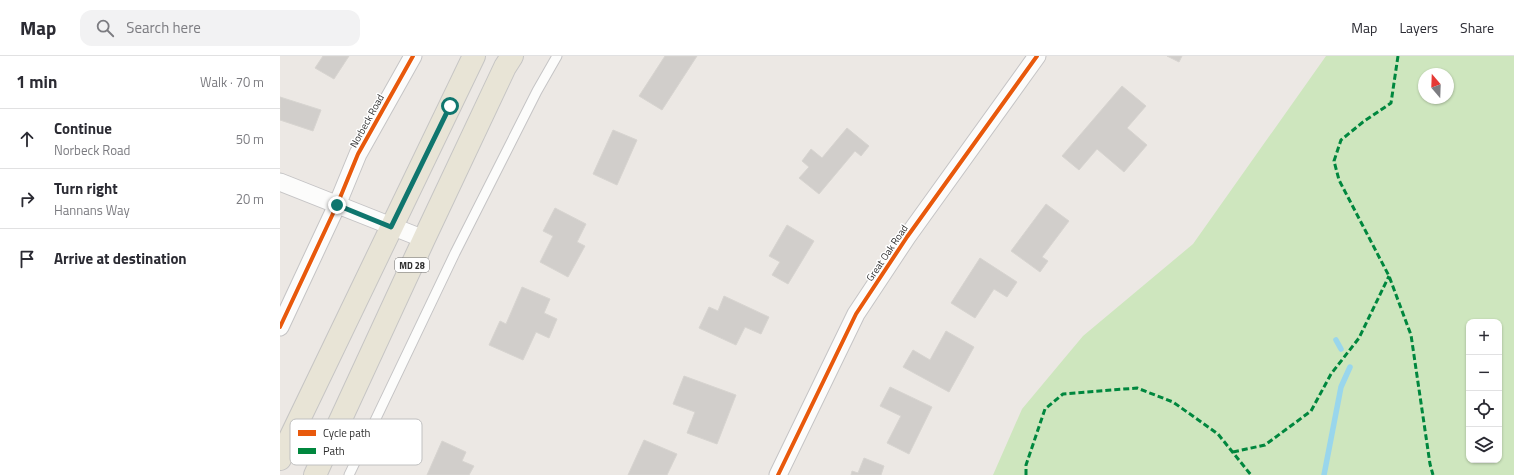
<!DOCTYPE html>
<html lang="en">
<head>
<meta charset="utf-8">
<style>
  body { margin:0; font-family:"Titillium Web",sans-serif; background:#f2f2f3; color:#2b2b33 }
  .controls { position:absolute; right:12px; bottom:12px; display:grid; overflow:hidden; border-radius:8px; box-shadow:0 1px 3px #0004 }
  .controls button { width:36px; height:36px; display:grid; place-items:center; padding:0; border:0; border-bottom:1px solid #e1e1e2; background:#fff; color:#2b2b33; font:20px sans-serif }
  .compass { position:absolute; left:1138px; top:12px; width:36px; height:36px; border-radius:50%; background:#fff; box-shadow:0 1px 3px #0004; rotate:341deg }
  .stop { position:absolute; width:12px; height:12px; margin:-9px; border:3px solid #0f766e; border-radius:50%; background:#fff }
  .stop.end { background:#0f766e; border-color:#fff; box-shadow:0 1px 4px #0008 }
  .list { margin:0; padding:0; list-style:none }
  h2 { display:flex; justify-content:space-between; align-items:center; height:52px; margin:0; padding:0 16px; font-size:17px }
  h2 small { font-size:13px; font-weight:400; color:#7c7c81 }
  .list li { display:grid; grid-template-columns:26px 1fr auto; gap:12px; align-items:center; box-sizing:border-box; height:60px; padding:0 16px; border-top:1px solid #e1e1e2 }
  .list b { display:block; font-size:15px; white-space:nowrap }
  .list p { margin:0; font-size:13px; white-space:nowrap; color:#7c7c81 }
  .list em { font-size:13px; font-style:normal; color:#7c7c81 }
  .icon { flex:none; width:22px; height:22px; fill:none; stroke:currentColor; stroke-width:2; stroke-linecap:round; stroke-linejoin:round }
  .map { position:relative; flex:none; width:1234px; height:419px; overflow:hidden }
  header { display:flex; align-items:center; gap:24px; box-sizing:border-box; height:56px; padding:0 20px; background:#fff; border-bottom:1px solid #e1e1e2 }
  header strong { font-size:19px }
  nav { display:flex; gap:22px; margin-inline-start:auto; font-size:14px }
  .search { width:280px; height:36px; background:#f2f2f3; display:flex; align-items:center; gap:10px; box-sizing:border-box; padding:0 14px; border-radius:12px; color:#7c7c81; font-size:15px }
  main { display:flex }
  aside { flex:1; background:#fff }
  .map>svg:first-child { display:block }
  .green { fill:#cee6be; fill-rule:evenodd }
  .lines { fill:none; stroke-linecap:round; stroke-linejoin:round }
  .stream { stroke:#99d6ec; stroke-width:5.5 }
  .building { fill:#d1cecb; stroke:#d7d4d0 }
  .service-casing { stroke:#c5c4c5; stroke-width:11 }
  .minor-casing { stroke:#c5c4c5; stroke-width:19 }
  .primary-casing { stroke:#c6c5c4; stroke-width:24 }
  .service { stroke:#fcfcfb; stroke-width:9 }
  .minor { stroke:#fcfcfb; stroke-width:17 }
  .primary { stroke:#e8e4d6; stroke-width:22 }
  .quiet { stroke:#00873e; stroke-width:3; stroke-dasharray:6 3; stroke-linecap:butt }
  .cycleway-casing { stroke:#fff; stroke-width:6 }
  .cycleway { stroke:#e8590c; stroke-width:4 }
  .route { stroke:#0f766e; stroke-width:5 }
  .labels { text-anchor:middle; dominant-baseline:central; stroke-width:3; stroke-linejoin:round; paint-order:stroke }
  .shield { fill:#fff; stroke:#6d6d6d; stroke-width:1 }
  .shield-label { font-size:9px; font-weight:bold; fill:#2e2e2e }
  .street-label { font-size:10px; fill:#2e2e2e; stroke:#fff }
  .key { fill:#fff; stroke:#c0c0c0; stroke-width:1 }
  .key-label { font-size:11px; fill:#2e2e2e }
</style>
</head>
<body>
<header>
<strong>Map</strong>
<div class="search"><svg class="icon" aria-label="search" viewBox="0 0 24 24"><circle cx="10" cy="10" r="6"/><path d="M15 15l6 6"/></svg>Search here</div>
<nav><a>Map</a><a>Layers</a><a>Share</a></nav>
</header>
<main>
<aside>
<h2>1 min<small>Walk · 70 m</small></h2>
<ul class="list">
<li><svg class="icon" aria-label="ahead" viewBox="0 0 24 24"><path d="M12 20V5M6 11l6-6 6 6"/></svg><div><b>Continue</b><p>Norbeck Road</p></div><em>50 m</em></li>
<li><svg class="icon" aria-label="right" viewBox="0 0 24 24"><path d="M7 20v-9h11M14 6l5 5-5 5"/></svg><div><b>Turn right</b><p>Hannans Way</p></div><em>20 m</em></li>
<li><svg class="icon" aria-label="arrive" viewBox="0 0 24 24"><path d="M6 21V4h12l-3 4 3 4H6"/></svg><div><b>Arrive at destination</b></div></li>
</ul>
</aside>
<div class="map">
<svg width="1234" height="419" viewBox="0 0 1234 419">
  <rect width="100%" height="100%" fill="#ece8e4"/>
  <path class="green" d="M1046 0H1234V419H713L742 353 803 280 913 188ZM1144 18H1168V42H1144ZM1189 266H1219V404H1189Z"/>
  <g class="lines">
    <g class="stream">
      <path d="M1056 284 1061 293"/>
      <path d="M1044 419 1061 331 1070 311"/>
    </g>
  </g>
  <g class="building">
    <path d="M43 0H69L54 23 35 12Z"/>
    <path d="M385 0H417L382 54 359 40Z"/>
    <path d="M887 0H902L899 6Z"/>
    <path d="M842 30 866 50 847 72 867 89 844 116 817 93 799 114 782 100Z"/>
    <path d="M0 41 41 54 33 75 0 64Z"/>
    <path d="M567 72 589 90 581 100 575 95 539 138 519 122 529 111 522 105 531 93 542 102Z"/>
    <path d="M333 74 357 84 337 129 313 118Z"/>
    <path d="M766 148 789 165 762 201 768 205 760 216 731 195Z"/>
    <path d="M275 152 306 168 297 186 305 190 288 221 260 206 273 180 263 175Z"/>
    <path d="M507 169 534 185 508 228 492 219 500 206 489 200Z"/>
    <path d="M700 202 737 226 727 241 714 233 695 262 671 247Z"/>
    <path d="M242 231 270 243 264 257 277 263 269 282 256 276 243 304 209 289 220 265 226 268Z"/>
    <path d="M444 240 489 261 481 278 465 271 456 289 419 272 429 251 438 255Z"/>
    <path d="M666 275 694 291 669 336 623 311 633 294 650 304Z"/>
    <path d="M404 320 456 339 437 388 407 377 415 356 393 348Z"/>
    <path d="M610 331 652 351 629 398 607 387 621 360 600 350Z"/>
    <path d="M364 384 397 398 387 419H348Z"/>
    <path d="M162 385 186 396 182 405 194 410 189 419H147Z"/>
    <path d="M584 402 604 410 601 419H571L572 415 578 417Z"/>
  </g>
  <g class="lines">
    <g class="service-casing">
      <path id="service" d="M69 419 175 197 257 35 277 0"/>
    </g>
    <g class="minor-casing">
      <g id="minor">
        <path d="M0 126 144 183"/>
        <path d="M0 271 57 149 78 98 133 0"/>
        <path d="M498 419 576 258 627 181 757 0"/>
      </g>
    </g>
    <g class="primary-casing">
      <g id="primary">
        <path d="M0 403 194 0"/>
        <path d="M35 419 144 183 225 11 232 0"/>
      </g>
    </g>
    <use href="#service" class="service"/>
    <use href="#minor" class="minor"/>
    <use href="#primary" class="primary"/>
    <g class="quiet">
      <path d="M1118 0 1111 47 1083 66 1061 84 1054 105 1059 124 1109 220 1131 279 1150 408 1153 419"/>
      <path d="M953 396 985 389 1031 355 1051 318 1079 282 1109 220"/>
      <path d="M746 419V409L765 353 783 338 857 332 893 346 938 378 971 419"/>
    </g>
    <g class="cycleway-casing">
      <g id="cycleway">
        <path d="M0 271 57 149 78 98 133 0"/>
        <path d="M498 419 576 258 627 181 757 0"/>
      </g>
    </g>
    <use href="#cycleway" class="cycleway"/>
  </g>
  <g class="lines">
    <path class="route" d="M57 149 111 171 170 50"/>
  </g>
  <g class="labels">
    <rect class="shield" x="115" y="202" width="34" height="14" rx="3"/>
    <g class="shield-label">
      <text x="132" y="209">MD 28</text>
    </g>
    <g class="street-label">
      <text transform="translate(87 65) rotate(-61)">Norbeck Road</text>
      <text transform="translate(607 197) rotate(-56)">Great Oak Road</text>
    </g>
  </g>
  <rect x="10" y="363" width="132" height="46" rx="6" class="key"/>
  <rect x="18" y="374" width="18" height="6" fill="#e8590c"/>
  <rect x="18" y="392" width="18" height="6" fill="#00873e"/>
  <g class="key-label">
    <text x="43" y="381">Cycle path</text>
    <text x="43" y="399">Path</text>
  </g>
</svg>
<div class="controls">
<button>+</button>
<button>−</button>
<button><svg class="icon" aria-label="locate" viewBox="0 0 24 24"><circle cx="12" cy="12" r="6"/><path d="M12 2v4M12 18v4M2 12h4M18 12h4"/></svg></button>
<button><svg class="icon" aria-label="layers" viewBox="0 0 24 24"><path d="M12 4l9 5-9 5-9-5zM3 14l9 5 9-5"/></svg></button>
</div>
<svg class="compass" viewBox="-18 -18 36 36"><path d="M0-13l5 13h-10z" fill="#e53935"/><path d="M0 13l5-13h-10z" fill="#7c7c81"/></svg>
<div class="stop" style="left:170px;top:50px"></div>
<div class="stop end" style="left:57px;top:149px"></div>
</div>
</main>
</body>
</html>
